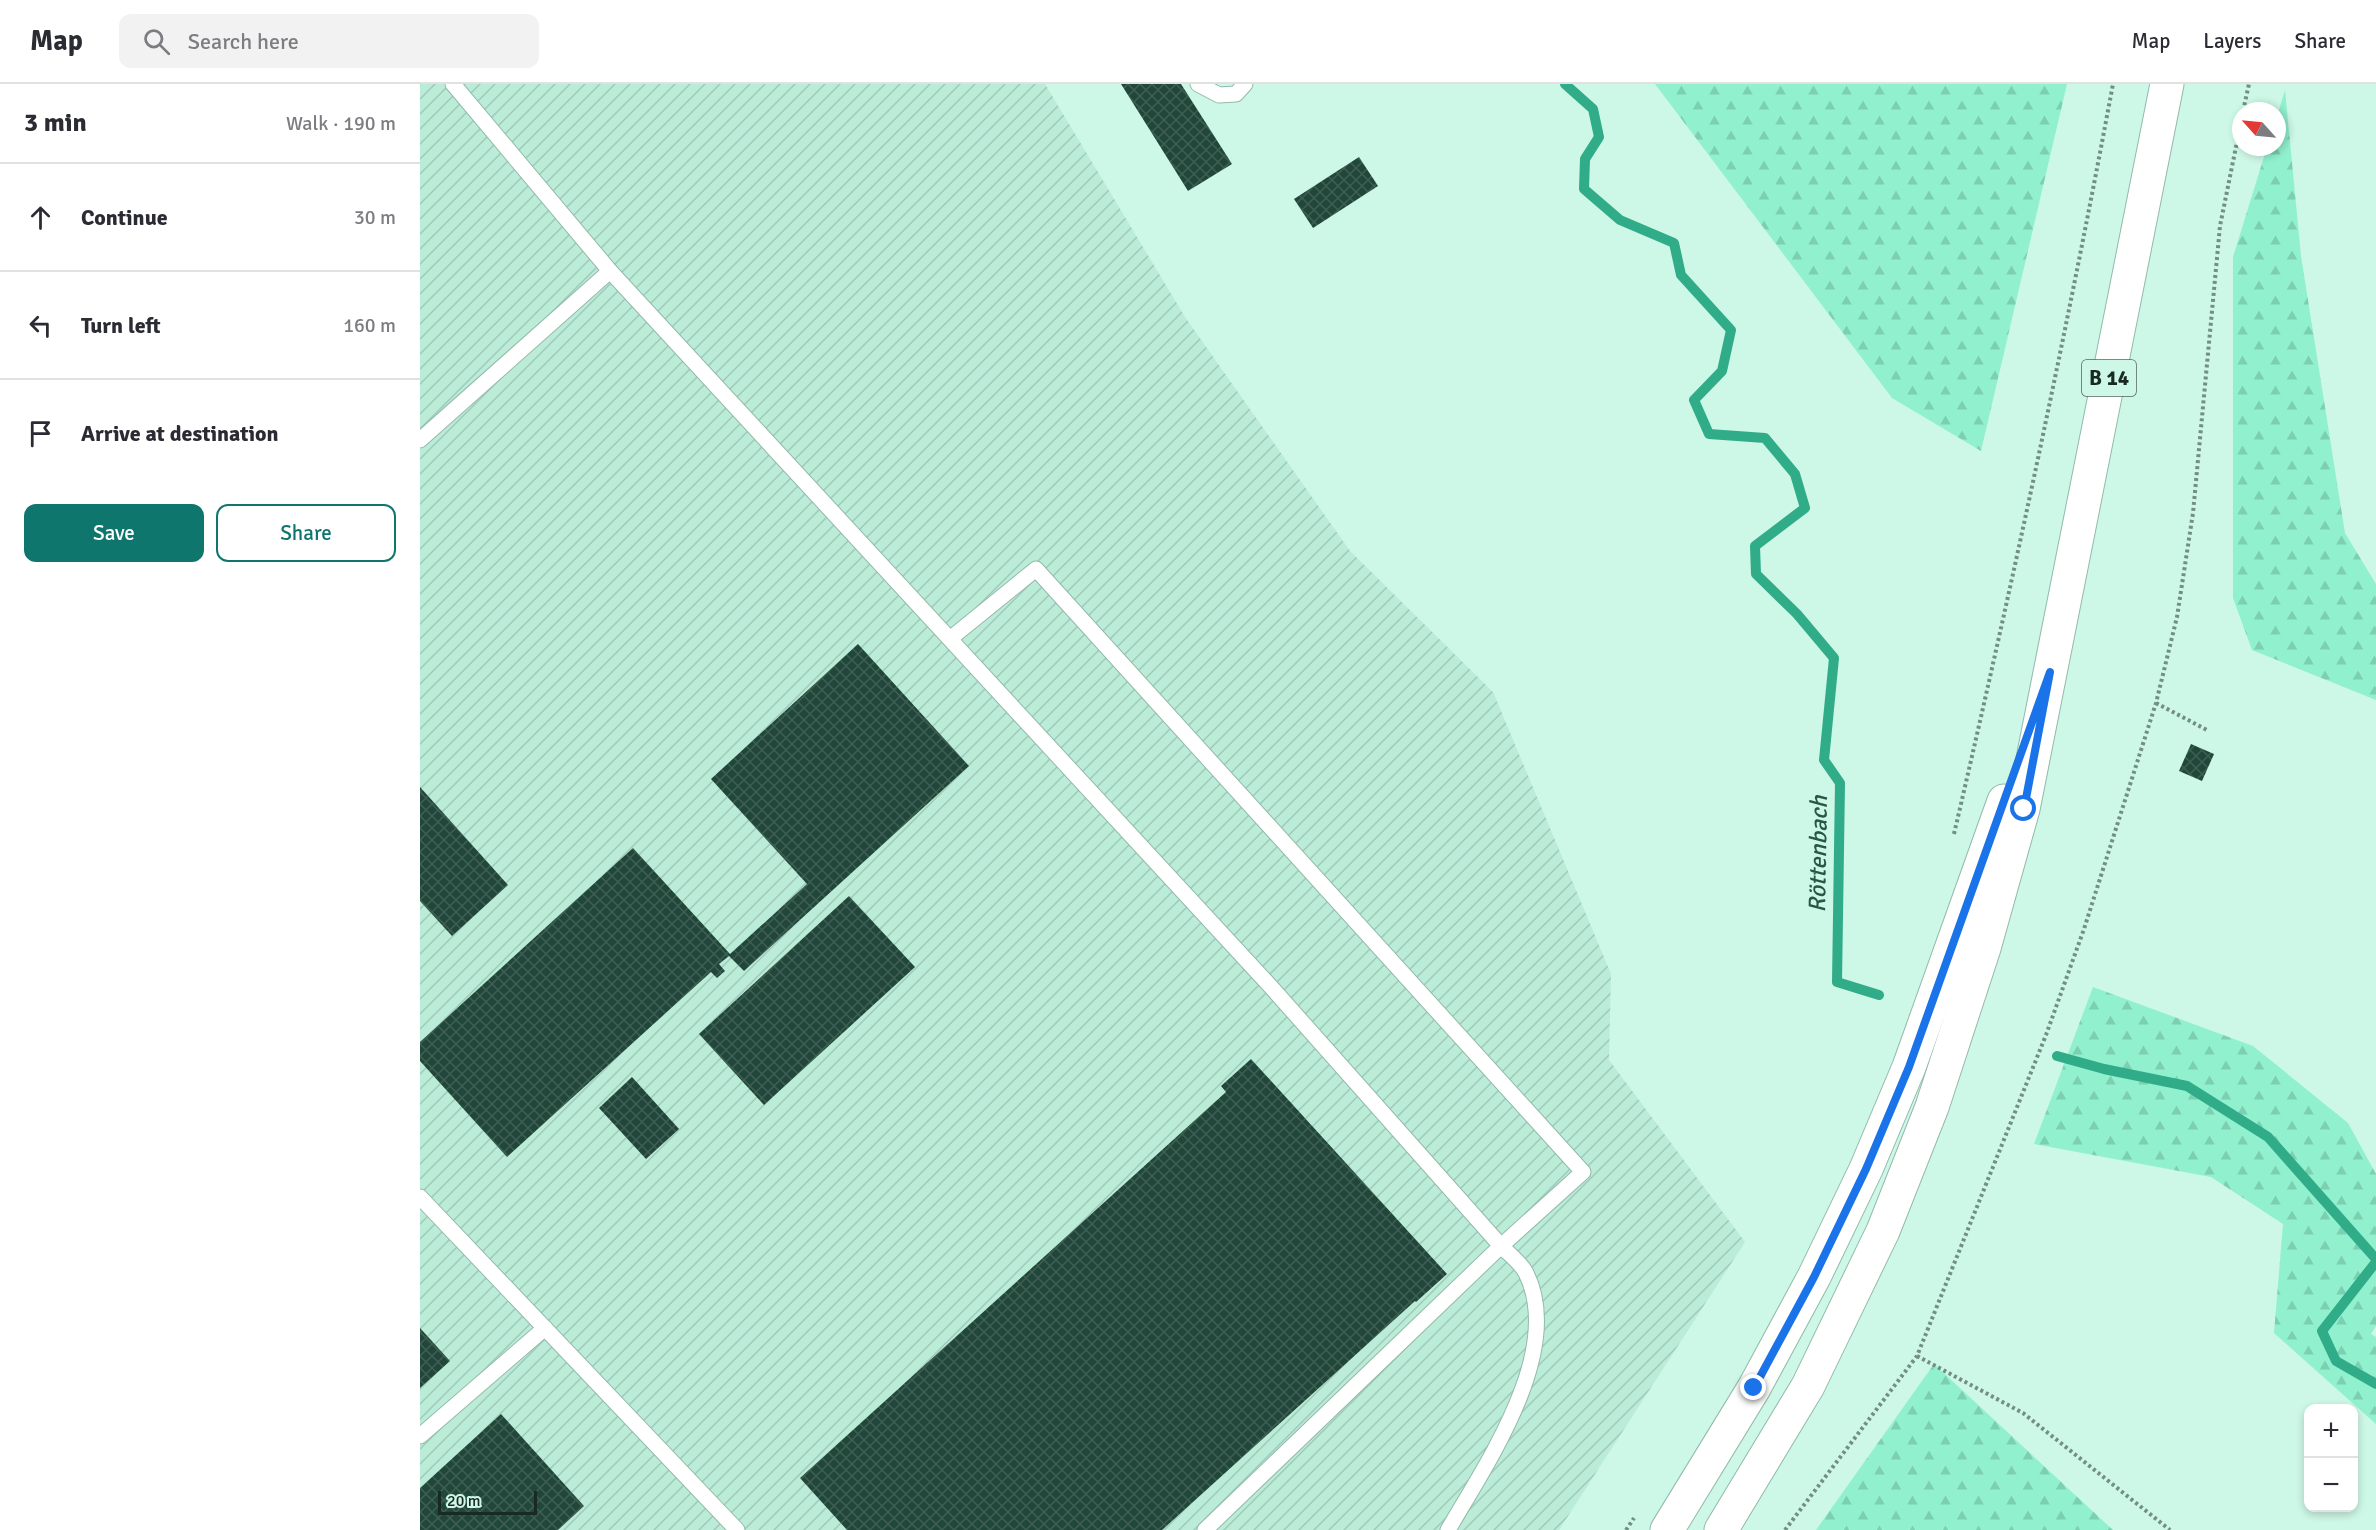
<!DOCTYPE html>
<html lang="en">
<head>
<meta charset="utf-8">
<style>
  body { margin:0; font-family:Signika,sans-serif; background:#f2f2f3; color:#2b2b33 }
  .controls { position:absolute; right:18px; bottom:18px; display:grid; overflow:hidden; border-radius:12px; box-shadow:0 3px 9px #0003 }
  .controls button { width:54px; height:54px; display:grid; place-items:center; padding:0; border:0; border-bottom:2px solid #e1e1e2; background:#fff; color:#2b2b33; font:30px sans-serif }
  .compass { position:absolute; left:1812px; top:18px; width:54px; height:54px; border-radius:50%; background:#fff; box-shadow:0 3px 9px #0003; rotate:297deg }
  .scale { position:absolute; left:18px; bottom:15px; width:99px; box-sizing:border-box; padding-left:6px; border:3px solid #192923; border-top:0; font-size:16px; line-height:21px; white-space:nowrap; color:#192923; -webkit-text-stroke:4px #cdf7e6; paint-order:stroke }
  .stop { position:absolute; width:18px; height:18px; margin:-14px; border:4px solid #1a73e8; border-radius:50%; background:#fff }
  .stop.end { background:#1a73e8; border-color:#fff; box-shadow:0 2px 6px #0008 }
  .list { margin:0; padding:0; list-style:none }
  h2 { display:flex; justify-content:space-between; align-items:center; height:78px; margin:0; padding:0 24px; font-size:26px }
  h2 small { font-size:20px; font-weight:400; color:#7c7c81 }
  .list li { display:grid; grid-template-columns:39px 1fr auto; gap:18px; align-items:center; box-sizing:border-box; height:108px; padding:0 24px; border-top:2px solid #e1e1e2 }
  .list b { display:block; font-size:22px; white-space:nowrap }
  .list em { font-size:20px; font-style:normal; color:#7c7c81 }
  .actions { display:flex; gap:12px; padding:18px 24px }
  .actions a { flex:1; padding:14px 0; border:2px solid #0f766e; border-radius:12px; text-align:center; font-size:21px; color:#0f766e }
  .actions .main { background:#0f766e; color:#fff }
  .icon { flex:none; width:33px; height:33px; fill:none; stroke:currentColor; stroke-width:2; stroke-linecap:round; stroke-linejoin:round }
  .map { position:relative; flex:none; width:1956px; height:1446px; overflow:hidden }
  header { display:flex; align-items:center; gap:36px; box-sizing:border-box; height:84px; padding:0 30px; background:#fff; border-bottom:2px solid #e1e1e2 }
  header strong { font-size:28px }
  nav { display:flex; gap:33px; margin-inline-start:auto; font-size:21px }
  .search { width:420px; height:54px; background:#f2f2f3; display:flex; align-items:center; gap:15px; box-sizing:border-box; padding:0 21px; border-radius:12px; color:#7c7c81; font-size:22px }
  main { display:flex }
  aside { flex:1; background:#fff }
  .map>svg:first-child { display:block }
  .industrial { fill:url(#industrial-furrows) }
  .forest { fill:url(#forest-firs) }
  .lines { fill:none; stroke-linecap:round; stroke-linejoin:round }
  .stream { stroke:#31ac89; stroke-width:10 }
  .building { fill:url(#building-cross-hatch) }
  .lane-casing { stroke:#92baaa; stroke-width:17 }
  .primary-casing { stroke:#92baaa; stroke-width:35 }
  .path { stroke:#728f83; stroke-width:4; stroke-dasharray:3 3; stroke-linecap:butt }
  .lane { stroke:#fff; stroke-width:15 }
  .primary { stroke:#fff; stroke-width:33 }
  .route { stroke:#1a73e8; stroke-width:8 }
  .labels { text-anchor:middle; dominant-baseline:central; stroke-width:6; stroke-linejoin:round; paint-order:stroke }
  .shield { fill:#cdf7e6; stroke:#4f675e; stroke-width:1.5 }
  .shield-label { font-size:21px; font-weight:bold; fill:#192923 }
  .water-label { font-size:24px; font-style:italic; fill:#265747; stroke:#cdf7e6 }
</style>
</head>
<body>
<header>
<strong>Map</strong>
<div class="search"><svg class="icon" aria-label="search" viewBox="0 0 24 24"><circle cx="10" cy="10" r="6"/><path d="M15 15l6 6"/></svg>Search here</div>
<nav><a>Map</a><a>Layers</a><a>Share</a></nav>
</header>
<main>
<aside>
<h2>3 min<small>Walk · 190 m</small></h2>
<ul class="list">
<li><svg class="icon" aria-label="ahead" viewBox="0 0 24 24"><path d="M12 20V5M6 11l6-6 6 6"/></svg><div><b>Continue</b></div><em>30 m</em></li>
<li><svg class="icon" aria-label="left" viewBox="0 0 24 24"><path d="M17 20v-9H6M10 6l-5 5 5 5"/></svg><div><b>Turn left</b></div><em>160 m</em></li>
<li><svg class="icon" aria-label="arrive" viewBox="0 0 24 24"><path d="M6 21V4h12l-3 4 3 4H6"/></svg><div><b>Arrive at destination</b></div></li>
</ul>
<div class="actions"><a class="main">Save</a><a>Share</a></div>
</aside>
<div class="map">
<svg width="1956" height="1446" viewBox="0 0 1956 1446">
  <defs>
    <pattern id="industrial-furrows" width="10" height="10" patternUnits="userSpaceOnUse" patternTransform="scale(1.5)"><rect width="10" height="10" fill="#baecd8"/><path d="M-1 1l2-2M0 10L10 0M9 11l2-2" fill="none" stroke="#9fcab9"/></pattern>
    <pattern id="forest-firs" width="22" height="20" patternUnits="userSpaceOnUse" patternTransform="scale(1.5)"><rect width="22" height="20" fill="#91f1cf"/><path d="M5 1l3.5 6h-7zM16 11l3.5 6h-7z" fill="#7ccfb1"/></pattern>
    <pattern id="building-cross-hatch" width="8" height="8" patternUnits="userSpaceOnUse" patternTransform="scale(1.5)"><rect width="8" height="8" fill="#21473a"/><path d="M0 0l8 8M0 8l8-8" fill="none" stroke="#405f54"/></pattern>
  </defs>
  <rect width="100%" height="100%" fill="#cdf7e6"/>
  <path class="industrial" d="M0 0H625L765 233 930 467 1073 608 1191 890 1189 976 1325 1158 1139 1446H0Z"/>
  <g class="forest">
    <path d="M1235 0H1647L1561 367 1472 314Z"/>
    <path d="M1865 6 1881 172 1925 449 1956 500V616L1832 566 1813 514V173L1847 63H1857V33Z"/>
    <path d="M1673 903 1833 962 1928 1039 1956 1090V1242L1951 1250 1956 1253V1340L1854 1249 1863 1140 1791 1093 1614 1060Z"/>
    <path d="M1514 1280 1693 1446H1396Z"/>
  </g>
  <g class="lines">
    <g class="stream">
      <path d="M1145 0 1173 25 1179 53 1165 75 1164 105 1200 136 1254 159 1261 191 1311 246 1302 287 1274 316 1289 350 1345 354 1375 390 1385 424 1335 462 1336 490 1377 530 1414 574 1404 676 1420 699 1417 898 1459 911"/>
      <path d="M1637 972 1684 985 1767 1002 1848 1053 1956 1175"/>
      <path d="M1956 1178 1902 1247 1916 1277 1956 1300"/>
    </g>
  </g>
  <g class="building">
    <path d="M701 0H761L812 80 768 107Z"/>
    <path d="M939 73 958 102 893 144 874 115Z"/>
    <path d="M438 560 549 682 324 887 309 872 299 880 305 887 297 894 291 888 87 1073 0 977V958L213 764 310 870 387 800 291 695Z"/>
    <path d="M1771 660 1794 670 1782 697 1759 687Z"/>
    <path d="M0 703 88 801 32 852 0 817Z"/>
    <path d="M429 812 495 883 344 1021 279 950Z"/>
    <path d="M831 975 1027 1190 996 1218 995 1217 742 1446H427L380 1394 806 1008 801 1002Z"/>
    <path d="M212 993 259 1045 226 1075 179 1024Z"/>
    <path d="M0 1244 30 1277 0 1304Z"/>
    <path d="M81 1330 164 1422 138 1446H0V1404Z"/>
  </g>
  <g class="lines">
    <g class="lane-casing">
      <g id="lane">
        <path d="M33 0 190 187"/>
        <path d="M778 0 799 11 816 10 825 0"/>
        <path d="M0 356 190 187 852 904 1081 1162 785 1446"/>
        <path d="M531 554 616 485 1163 1088 1081 1162C1089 1170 1101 1179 1106 1189 1145 1267 1066 1380 1028 1446"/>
        <path d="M0 1113 317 1446"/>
        <path d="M0 1352 125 1244"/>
      </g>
    </g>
    <g class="primary-casing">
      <g id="primary">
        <path d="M1247 1446 1334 1304 1394 1193 1446 1085 1489 983 1584 717"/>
        <path d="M1301 1446 1388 1302 1463 1147 1512 1023 1564 864 1603 725 1747 0"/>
      </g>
    </g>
    <g class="path">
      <path d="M1823 27 1829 0"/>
      <path d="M1736 619 1787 646"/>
      <path d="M1534 750C1592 501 1646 252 1693 0"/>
      <path d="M1497 1272 1603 1329 1750 1446"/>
      <path d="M1206 1446 1214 1434"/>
      <path d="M1365 1446 1497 1272 1626 951 1664 845 1736 619 1757 533 1773 429 1800 142 1821 38"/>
    </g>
    <use href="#lane" class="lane"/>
    <use href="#primary" class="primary"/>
  </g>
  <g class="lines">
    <path class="route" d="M1334 1304 1394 1193 1446 1085 1489 983 1630 588 1604 725"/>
  </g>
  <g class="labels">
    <rect class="shield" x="1662" y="276" width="54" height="36" rx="4.5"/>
    <g class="shield-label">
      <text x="1689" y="294">B 14</text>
    </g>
    <g class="water-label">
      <text transform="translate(1398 770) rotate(-89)">Röttenbach</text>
    </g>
  </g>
</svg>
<div class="controls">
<button>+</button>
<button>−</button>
</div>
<svg class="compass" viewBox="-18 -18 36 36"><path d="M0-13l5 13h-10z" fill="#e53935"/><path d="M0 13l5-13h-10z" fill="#7c7c81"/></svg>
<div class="scale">20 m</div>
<div class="stop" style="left:1604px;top:725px"></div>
<div class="stop end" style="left:1334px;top:1304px"></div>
</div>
</main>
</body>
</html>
